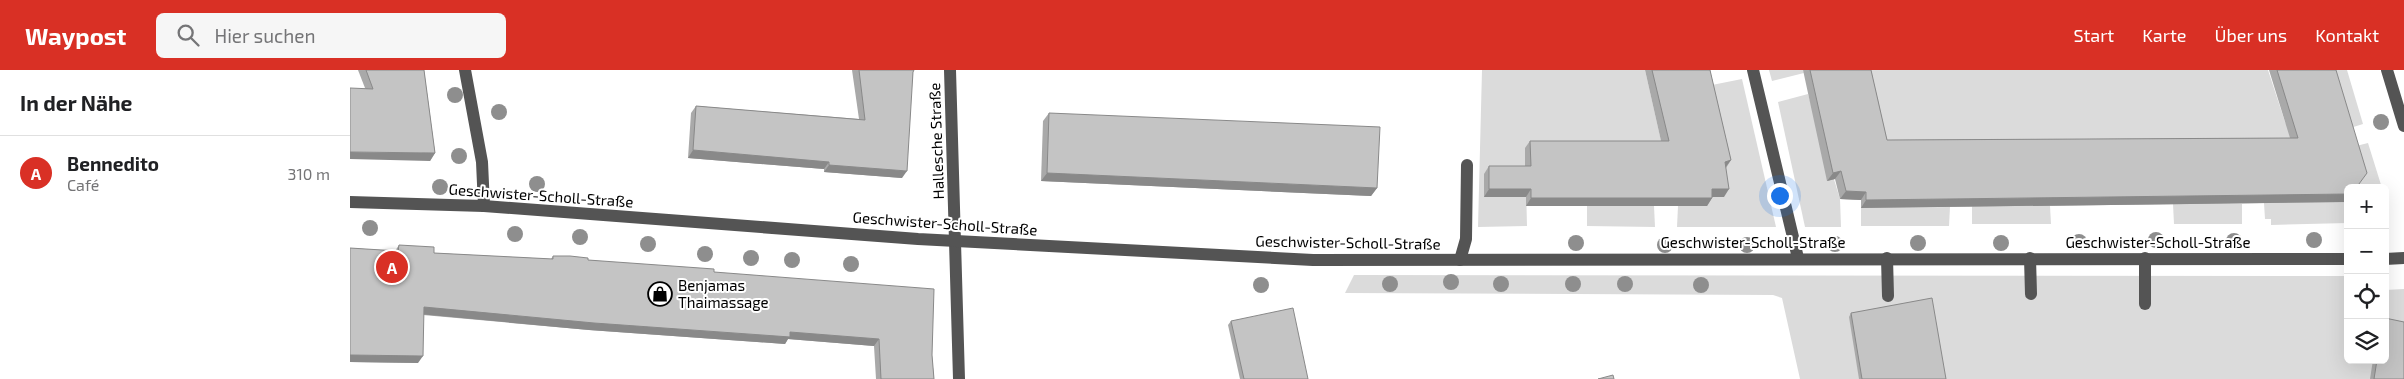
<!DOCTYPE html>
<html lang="de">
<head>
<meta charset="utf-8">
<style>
  body { margin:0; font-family:"Exo 2",sans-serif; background:#f6f6f6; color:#202124 }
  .controls { position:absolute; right:15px; bottom:15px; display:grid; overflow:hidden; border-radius:8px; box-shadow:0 5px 20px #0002 }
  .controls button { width:45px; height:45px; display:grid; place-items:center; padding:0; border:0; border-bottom:1px solid #e0e0e0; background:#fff; color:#202124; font:25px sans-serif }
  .you { position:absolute; left:1429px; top:125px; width:18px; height:18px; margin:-12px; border:4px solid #fff; border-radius:50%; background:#1a73e8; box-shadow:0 0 0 8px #1a73e833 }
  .badge { display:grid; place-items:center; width:32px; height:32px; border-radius:50%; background:#d93025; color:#fff; font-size:16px; font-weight:700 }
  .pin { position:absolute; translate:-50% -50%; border:2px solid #fff; box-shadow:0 1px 5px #0006 }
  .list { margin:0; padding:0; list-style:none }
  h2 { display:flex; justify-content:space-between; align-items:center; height:65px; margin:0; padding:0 20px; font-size:21px }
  h2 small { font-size:16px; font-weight:400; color:#757577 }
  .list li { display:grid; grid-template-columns:32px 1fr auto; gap:15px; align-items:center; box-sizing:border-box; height:75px; padding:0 20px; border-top:1px solid #e0e0e0 }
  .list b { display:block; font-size:19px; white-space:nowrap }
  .list p { margin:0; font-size:16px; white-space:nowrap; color:#757577 }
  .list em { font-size:16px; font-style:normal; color:#757577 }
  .icon { flex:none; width:28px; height:28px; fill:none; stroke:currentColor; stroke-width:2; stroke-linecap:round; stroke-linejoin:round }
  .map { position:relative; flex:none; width:2054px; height:309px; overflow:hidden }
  header { display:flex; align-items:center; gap:30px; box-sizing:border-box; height:70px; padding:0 25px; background:#d93025; color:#fff }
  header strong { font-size:24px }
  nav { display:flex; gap:28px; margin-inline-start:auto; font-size:18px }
  .search { width:350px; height:45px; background:#f6f6f6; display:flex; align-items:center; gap:12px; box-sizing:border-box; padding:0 18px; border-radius:8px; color:#757577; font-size:19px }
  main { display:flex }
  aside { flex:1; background:#fff }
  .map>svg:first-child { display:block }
  .green { fill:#dbdbdb }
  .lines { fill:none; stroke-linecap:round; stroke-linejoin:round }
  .minor { stroke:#545454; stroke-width:12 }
  .tree { fill:#8e8e8e }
  .wall { fill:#a9a9a9 }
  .shaded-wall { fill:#898989 }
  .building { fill:#c4c4c4; stroke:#898989 }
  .labels { text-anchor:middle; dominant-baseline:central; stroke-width:4; stroke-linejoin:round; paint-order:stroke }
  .street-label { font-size:15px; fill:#000; stroke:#fff }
  .poi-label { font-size:15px; fill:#000; stroke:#fff; text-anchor:start }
</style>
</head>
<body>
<header>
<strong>Waypost</strong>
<div class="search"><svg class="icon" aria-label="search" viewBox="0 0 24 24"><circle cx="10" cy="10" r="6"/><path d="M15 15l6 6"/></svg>Hier suchen</div>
<nav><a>Start</a><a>Karte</a><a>Über uns</a><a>Kontakt</a></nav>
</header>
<main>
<aside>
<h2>In der Nähe<small></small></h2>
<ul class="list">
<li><span class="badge">A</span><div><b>Bennedito</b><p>Café</p></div><em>310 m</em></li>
</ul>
</aside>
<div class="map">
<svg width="2054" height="309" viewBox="0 0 2054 309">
  <rect width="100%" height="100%" fill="#fff"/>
  <g class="green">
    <path d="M1132 0H1295L1314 84 1175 78 1177 156 1128 157Z"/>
    <path d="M1419 0H1453L1454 3 1422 11Z"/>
    <path d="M1513 0H1918L1935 52 1949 76 1532 78Z"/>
    <path d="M1979 0H1997L2013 54 1997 59Z"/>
    <path d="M1392 9 1426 157H1327L1328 136 1357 16Z"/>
    <path d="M1458 24 1490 129 1491 157H1455L1428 32Z"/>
    <path d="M2018 73 2032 118H2006L2011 111 2002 77Z"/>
    <path d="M1998 130V153L1921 155V149H1915L1914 133 1996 132Z"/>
    <path d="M1823 134H1892V154H1824Z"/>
    <path d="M1237 136H1304L1305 157 1237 156Z"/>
    <path d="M1622 136H1700L1701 154H1622Z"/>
    <path d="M1600 137 1599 156H1511V138Z"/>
    <path d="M1004 205 1998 206V290H2035V220L2054 219V309H1450L1432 228 1423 225 995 223Z"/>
  </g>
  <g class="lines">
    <g class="minor">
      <path d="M115 0 132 92 134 136"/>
      <path d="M600 0 609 309"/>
      <path d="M1403 0 1448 188"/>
      <path d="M2037 0 2054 56"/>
      <path d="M0 132 134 136 568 169 963 190 1998 189"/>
      <path d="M1537 188 1538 226"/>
      <path d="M1680 188 1681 224"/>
      <path d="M1795 188V234"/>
      <path d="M2035 189 2054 188"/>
      <path d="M1110 190 1116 169 1117 95"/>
    </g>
  </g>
  <g class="tree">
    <circle cx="105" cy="25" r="8"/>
    <circle cx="149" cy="42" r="8"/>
    <circle cx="2031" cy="52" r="8"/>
    <circle cx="109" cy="86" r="8"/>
    <circle cx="187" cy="114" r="8"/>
    <circle cx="90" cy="117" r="8"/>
    <circle cx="20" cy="158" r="8"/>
    <circle cx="165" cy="164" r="8"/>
    <circle cx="230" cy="167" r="8"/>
    <circle cx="1806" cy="170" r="8"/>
    <circle cx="1964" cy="170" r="8"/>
    <circle cx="1884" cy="171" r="8"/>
    <circle cx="1729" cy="172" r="8"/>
    <circle cx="1226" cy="173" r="8"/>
    <circle cx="1568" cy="173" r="8"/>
    <circle cx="1651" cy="173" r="8"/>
    <circle cx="298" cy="174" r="8"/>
    <circle cx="1485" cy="174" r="8"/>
    <circle cx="1315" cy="175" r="8"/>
    <circle cx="1397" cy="175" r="8"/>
    <circle cx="355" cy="184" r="8"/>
    <circle cx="401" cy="188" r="8"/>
    <circle cx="442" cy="190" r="8"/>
    <circle cx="501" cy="194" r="8"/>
    <circle cx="1101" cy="212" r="8"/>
    <circle cx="1040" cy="214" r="8"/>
    <circle cx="1151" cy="214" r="8"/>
    <circle cx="1223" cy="214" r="8"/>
    <circle cx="1275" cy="214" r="8"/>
    <circle cx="911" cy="215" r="8"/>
    <circle cx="1351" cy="215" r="8"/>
  </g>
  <g class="wall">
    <path d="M8 0H74L85 83 80 91 15 18Z"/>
    <path d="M502 0H564L563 2 552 108 474 102V99L338 88 341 43 346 36 509 49Z"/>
    <path d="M1295 0H1360L1381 90 1376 98 1374 127H1362V128L1357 136H1176V127H1134V104L1139 96H1175V78L1180 71H1311Z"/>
    <path d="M1453 0H1521L1537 70 1940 68 1919 0H1986L1998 118V130L1996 132 1511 138V130L1490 129 1485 109 1477 111Z"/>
    <path d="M699 43 1027 118 1021 126 691 111 693 51Z"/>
    <path d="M49 175 84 183 201 189 203 186 238 190 364 202 582 285 584 309H526L524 276 438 269 435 274 239 260 73 245 68 293 0 292V178L45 181Z"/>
    <path d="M1501 243 1596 309H1509L1499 247Z"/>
    <path d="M881 251 958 309H890L878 255Z"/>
    <path d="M2023 290H2035L2054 309H2020Z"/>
  </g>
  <g class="shaded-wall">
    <path d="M343 80 479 92 474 99 338 88Z"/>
    <path d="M0 82 85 83 80 91 0 89Z"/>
    <path d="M1381 90 1375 98V92Z"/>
    <path d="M479 95 557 101 552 108 474 102Z"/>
    <path d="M1491 101 1485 109 1477 111 1483 103Z"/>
    <path d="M697 103 1027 118 1021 126 691 111Z"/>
    <path d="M1139 119H1181L1176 127H1134Z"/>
    <path d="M1362 119H1379L1374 127H1357Z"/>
    <path d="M1496 121 1516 122 1511 130 1490 129Z"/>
    <path d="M1998 124V130L1996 132 1511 138 1516 130Z"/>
    <path d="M1181 128H1362L1357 136H1176Z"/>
    <path d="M74 237 440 262 529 269 524 276 438 269 435 274 239 260 69 244Z"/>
    <path d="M0 285 73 286 68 293 0 292Z"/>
  </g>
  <g class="building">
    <path d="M16 0H74L85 83 0 82V18L23 19Z"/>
    <path d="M509 0H564L563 2 557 101 479 95V92L343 80 346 36 515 50Z"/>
    <path d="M1302 0H1360L1381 90 1375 92 1379 119H1362V128H1181V119H1139V96H1181L1180 71H1319Z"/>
    <path d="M1460 0H1521L1537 70 1948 68 1927 0H1986L2017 103 2006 118H1998V124L1516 130V122L1496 121 1491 101 1483 103Z"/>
    <path d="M699 43 1030 57 1027 118 697 103Z"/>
    <path d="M49 175 84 177V183L203 189V186H220L238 188V190L364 199V202L584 219 582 285 584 309H531L529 269 440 262V267L244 253 74 237 73 286 0 285V178L48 181Z"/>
    <path d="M1582 228 1596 309H1512L1501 243Z"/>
    <path d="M943 238 958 309H894L881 251Z"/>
    <path d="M2035 248 2054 252V309H2024L2027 290H2035Z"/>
    <path d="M1263 305 1264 309H1248Z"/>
  </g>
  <defs>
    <g id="shop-ring" transform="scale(1.25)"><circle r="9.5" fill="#fff" stroke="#000" stroke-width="1.5"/><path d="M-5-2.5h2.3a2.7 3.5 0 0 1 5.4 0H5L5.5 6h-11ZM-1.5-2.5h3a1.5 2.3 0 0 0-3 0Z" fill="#000"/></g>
  </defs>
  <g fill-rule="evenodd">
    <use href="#shop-ring" x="310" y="224"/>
  </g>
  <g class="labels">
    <g class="street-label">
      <text transform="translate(586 71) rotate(-92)">Hallesche Straße</text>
      <text transform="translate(191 125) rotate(4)">Geschwister-Scholl-Straße</text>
      <text transform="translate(595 153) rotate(4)">Geschwister-Scholl-Straße</text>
      <text transform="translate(998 172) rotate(1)">Geschwister-Scholl-Straße</text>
      <text x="1403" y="172">Geschwister-Scholl-Straße</text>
      <text x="1808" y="172">Geschwister-Scholl-Straße</text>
    </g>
    <g class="poi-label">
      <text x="328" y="215">Benjamas<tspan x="328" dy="17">Thaimassage</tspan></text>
    </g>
  </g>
</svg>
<div class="controls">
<button>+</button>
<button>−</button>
<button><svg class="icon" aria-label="locate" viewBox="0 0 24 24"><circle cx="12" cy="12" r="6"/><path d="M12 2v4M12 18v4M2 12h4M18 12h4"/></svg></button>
<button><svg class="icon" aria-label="layers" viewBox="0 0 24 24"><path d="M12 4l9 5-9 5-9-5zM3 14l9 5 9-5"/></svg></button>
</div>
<div class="you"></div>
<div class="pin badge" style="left:42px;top:197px">A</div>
</div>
</main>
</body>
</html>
